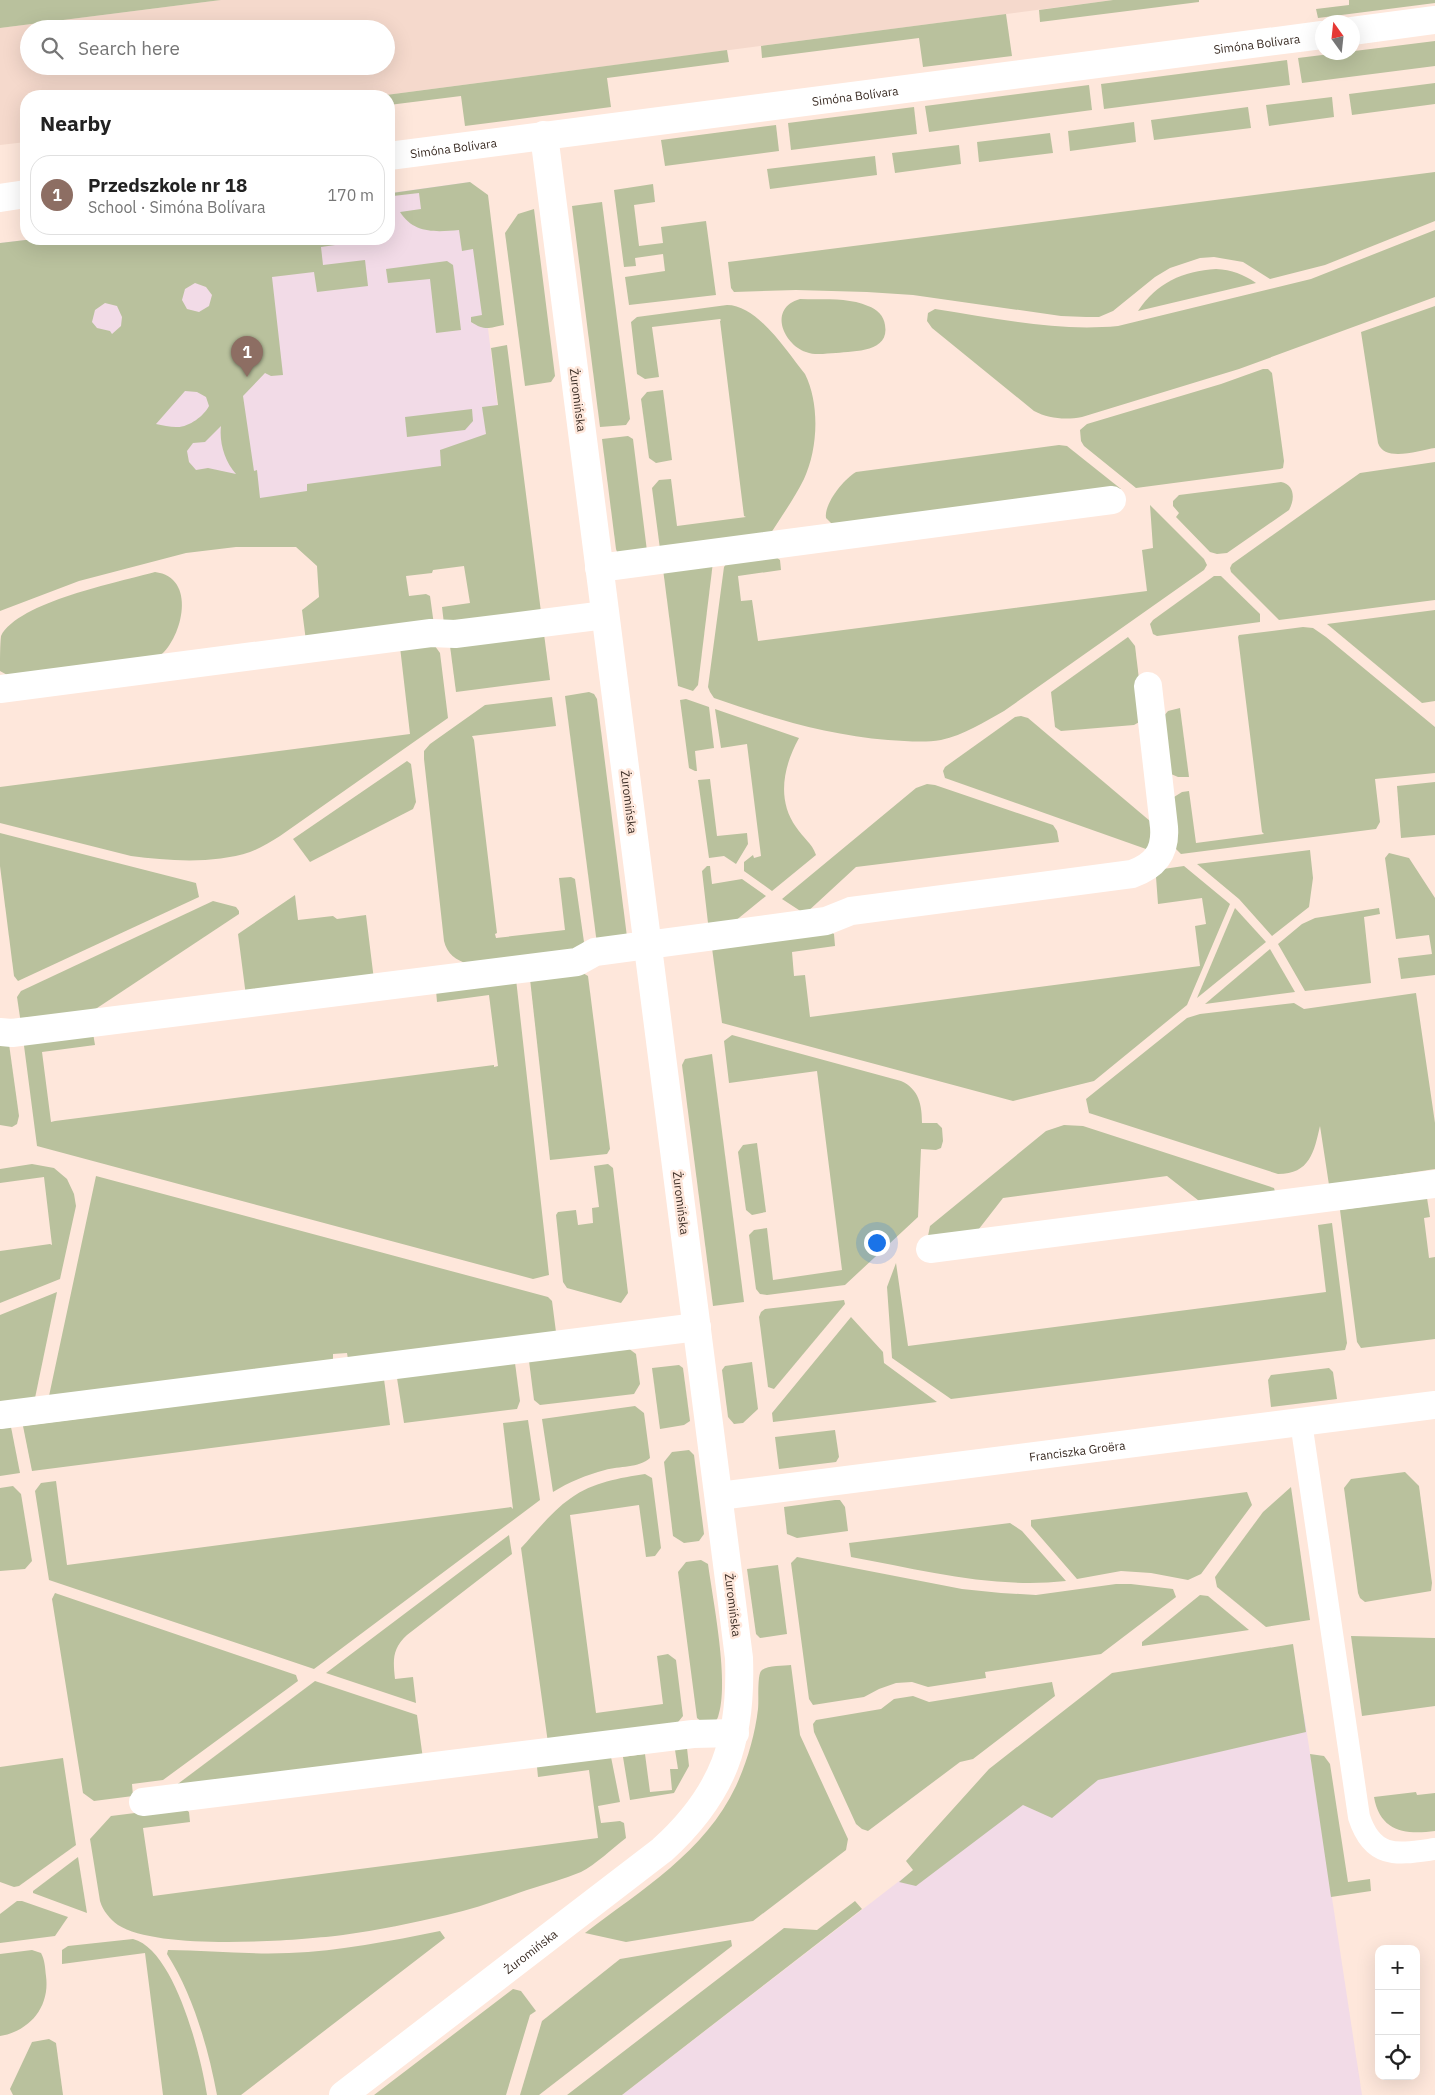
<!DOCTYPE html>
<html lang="en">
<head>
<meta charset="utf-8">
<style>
  body { margin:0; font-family:"IBM Plex Sans",sans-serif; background:#f2f2f2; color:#222 }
  .controls { position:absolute; right:15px; bottom:15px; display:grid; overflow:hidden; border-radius:10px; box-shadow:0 5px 20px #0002 }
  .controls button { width:45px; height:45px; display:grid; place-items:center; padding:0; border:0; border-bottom:1px solid #e0e0e0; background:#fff; color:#222; font:25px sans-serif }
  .compass { position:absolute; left:1315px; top:15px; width:45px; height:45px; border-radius:50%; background:#fff; box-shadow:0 5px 20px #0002; rotate:345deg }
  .you { position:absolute; left:876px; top:1242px; width:18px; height:18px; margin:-12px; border:4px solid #fff; border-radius:50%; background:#1a73e8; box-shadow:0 0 0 8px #1a73e833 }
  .badge { display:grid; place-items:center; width:32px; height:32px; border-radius:50%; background:#0b8043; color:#fff; font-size:16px; font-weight:700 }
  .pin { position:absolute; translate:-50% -41px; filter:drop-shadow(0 1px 2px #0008) }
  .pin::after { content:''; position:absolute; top:26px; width:18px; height:15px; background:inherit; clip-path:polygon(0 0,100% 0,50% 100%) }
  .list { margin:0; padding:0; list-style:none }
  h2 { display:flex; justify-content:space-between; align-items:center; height:65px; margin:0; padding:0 20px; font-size:21px }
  h2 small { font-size:16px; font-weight:400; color:#767676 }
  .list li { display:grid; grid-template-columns:32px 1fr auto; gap:15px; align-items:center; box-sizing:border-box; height:80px; margin:0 10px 10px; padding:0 10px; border:1px solid #e0e0e0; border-radius:20px }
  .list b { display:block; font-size:19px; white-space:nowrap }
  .list p { margin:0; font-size:16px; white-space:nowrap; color:#767676 }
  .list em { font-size:16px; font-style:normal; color:#767676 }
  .icon { flex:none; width:28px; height:28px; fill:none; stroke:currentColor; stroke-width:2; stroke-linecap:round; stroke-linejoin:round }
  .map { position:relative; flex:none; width:1435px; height:2095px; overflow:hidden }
  .search { position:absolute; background:#fff; box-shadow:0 5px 20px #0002; left:20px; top:20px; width:375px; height:55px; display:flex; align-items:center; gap:12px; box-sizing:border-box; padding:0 18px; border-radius:28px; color:#767676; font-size:19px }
  .panel { position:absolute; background:#fff; box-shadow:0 5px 20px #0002; left:20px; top:90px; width:375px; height:155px; border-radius:20px }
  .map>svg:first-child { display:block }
  .built { fill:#f5d9cc; fill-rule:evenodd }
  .education { fill:#f2dbe7 }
  .green { fill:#b9c19d; fill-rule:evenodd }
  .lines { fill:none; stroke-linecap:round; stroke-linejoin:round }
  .lane { stroke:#fff; stroke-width:22 }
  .street { stroke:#fff; stroke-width:28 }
  .labels { text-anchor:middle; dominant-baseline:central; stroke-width:5; stroke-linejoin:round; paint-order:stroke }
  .street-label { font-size:12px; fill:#3a2c24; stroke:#fee7db }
</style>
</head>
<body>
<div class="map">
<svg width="1435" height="2095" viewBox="0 0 1435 2095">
  <rect width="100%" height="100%" fill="#fee7db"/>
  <path class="built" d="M221 0H1113L378 96H26V142L0 145V28ZM29 29H386V66H29Z"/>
  <g class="education">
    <path d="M470 182 508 491 14 556 0 449V243L34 239H389V193Z"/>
    <path d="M1304 1714 1362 2095H622L1078 1743Z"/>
  </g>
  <g class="green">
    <path d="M0 0H221L0 28Z"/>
    <path d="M1113 0H1199V2L1040 22 1039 10Z"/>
    <path d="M1349 0H1435V3L1318 18 1316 9 1349 5Z"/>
    <path d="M1006 14 1012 56 923 67 919 38 762 58 761 46Z"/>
    <path d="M1435 41V66L1302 83 1298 58Z"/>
    <path d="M727 50 729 62 607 78 611 107 465 126 461 96 389 105V96L386 95Z"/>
    <path d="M1287 60 1290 85 1104 109 1101 84Z"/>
    <path d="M1435 83V104L1352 115 1349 94Z"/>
    <path d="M1089 85 1092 110 929 132 925 106Z"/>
    <path d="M1332 97 1334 117 1269 126 1266 105Z"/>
    <path d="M914 107 917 134 791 150 788 123Z"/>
    <path d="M1248 107 1251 128 1154 140 1151 120Z"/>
    <path d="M1134 122 1136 142 1070 151 1068 131Z"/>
    <path d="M776 125 779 151 665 166 661 140Z"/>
    <path d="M1050 133 1053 153 979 162 977 142Z"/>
    <path d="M959 145 961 164 895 173 892 153Z"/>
    <path d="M875 156 877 175 770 189 767 169Z"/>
    <path d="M1435 172V221L1325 265 1270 279 1243 262 1214 257 1200 258 1170 268 1155 277 1113 311 1099 317H1086L1061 316 913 295 867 292 796 290 734 292 731 288 728 262Z"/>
    <path d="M470 182 488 195 504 325C489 328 485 331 471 322V317L482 315 473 249 462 251 459 230C436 232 414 234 400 212L421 209 419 193 393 196 392 193Z"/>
    <path d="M653 184 655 202 634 205 639 246 663 243 661 227 706 221 716 295 629 305 625 277 665 271 663 254 635 258 636 266 624 267 614 190Z"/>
    <path d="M602 202 630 419 626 425 600 427 572 206Z"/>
    <path d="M534 209 555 376 551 382 525 386 505 233 518 214Z"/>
    <path d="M1435 230V297L1239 369 1082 417C1066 420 1049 419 1034 411L932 328 927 321 928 313 935 309C995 318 1056 332 1118 326L1311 279Z"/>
    <path d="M34 239H352L342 244 321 247 323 265 365 260 368 286 317 292 314 272 272 277 283 375 271 376 265 373 243 396 254 471 257 470 260 498 307 491V484L441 466 440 450 486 434 482 407 498 405 491 348 507 345 541 612 444 624 442 607 470 603 464 566 433 570 432 573 406 576 409 596 426 594 430 596 434 625 306 641 302 610 319 597 317 566 296 547H236L186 553 79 581 0 611V243ZM195 283 206 287 212 295 209 306 199 312 187 309 182 300 185 289ZM105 303 117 306 122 317 121 326 112 334 110 331 97 328 92 322 95 310ZM185 391 197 392 206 397 209 406C204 416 188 428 176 427 170 427 162 425 156 424ZM221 426C219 443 225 462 236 474L208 468 196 470 189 462 187 451 193 443 205 442Z"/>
    <path d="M447 261 453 265 461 330 436 333 430 279 388 283 386 269Z"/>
    <path d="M1216 269C1232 270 1243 274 1256 283L1138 311C1156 283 1183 271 1216 269Z"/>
    <path d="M800 299C821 300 848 297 868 306 877 309 884 316 885 325 890 352 855 351 836 353 827 353 816 356 806 352 783 344 768 308 800 299Z"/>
    <path d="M727 305C758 305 787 352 805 374 820 404 818 449 804 479 794 499 781 517 769 536L660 549 652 488 659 480 671 479 677 526 746 517 744 516 720 321 721 320 720 319 652 327 659 377 645 379 637 374 631 322 637 317Z"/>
    <path d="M1435 306V448C1419 450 1385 463 1378 443L1361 332Z"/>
    <path d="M1263 369H1268L1272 373 1284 461 1283 468 1280 469 1136 488 1084 446 1081 441 1080 430 1087 424 1221 384Z"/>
    <path d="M663 390 672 460 656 463 649 458 641 399 647 392Z"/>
    <path d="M472 409 473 421 465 430 407 437 405 417Z"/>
    <path d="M628 436 633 439 647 551 617 552 616 549 602 439Z"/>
    <path d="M1059 445 1067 446 1121 489 840 526H834L826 518C824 503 844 479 856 472Z"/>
    <path d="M1435 462V600L1279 620 1231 572 1230 568 1232 564 1360 473Z"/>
    <path d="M1281 482C1295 485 1295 499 1289 510L1227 553 1217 554 1210 552 1176 517 1179 513 1173 506V501L1179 495Z"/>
    <path d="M1150 505 1204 559 1207 565 1204 570 1004 711C984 722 964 735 941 740 924 743 906 741 888 740 828 735 771 718 714 698L710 692 708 687 724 567 729 560 772 554 780 560 781 570 738 576 741 601 752 600 758 641 1147 591 1142 550 1153 548Z"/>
    <path d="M713 562 698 685 693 691 678 686 663 569Z"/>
    <path d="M155 572C197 577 183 637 160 656L9 676 0 671C0 662 0 644 1 636 18 602 119 582 155 572Z"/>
    <path d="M1214 576H1221L1260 614V622L1157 636 1153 634 1150 624 1153 620Z"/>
    <path d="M1435 610V701L1422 703 1327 624Z"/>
    <path d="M1303 627 1313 628 1326 637 1435 727V773L1375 779 1380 822 1376 829 1181 854 1176 849 1172 806 1174 797 1182 792 1189 791 1196 843 1264 834 1262 832 1238 637 1239 635Z"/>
    <path d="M544 634 550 680 456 692 450 646Z"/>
    <path d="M1128 637 1135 646 1143 712 1141 721 1134 725 1061 731 1055 727 1051 692Z"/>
    <path d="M432 642 440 653 448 718 280 836C270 842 261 848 250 852 214 864 169 861 131 856L0 823V787L410 734 400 647Z"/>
    <path d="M589 692 594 694 597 699 627 937 597 944 565 696Z"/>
    <path d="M552 697 556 726 472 736 474 740 497 933 495 934 496 938 565 930 559 878 571 877 575 879 584 942 576 952 468 964C456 960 447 954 444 941L424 759V751L430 744 485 705Z"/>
    <path d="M686 699 709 707 714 748 695 751 697 771H695L689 768 680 700Z"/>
    <path d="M1180 708 1189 777H1178L1171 774 1163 717 1168 711Z"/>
    <path d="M715 709 799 738C784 765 776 799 796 827 803 838 812 843 816 855L772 891 744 871V862L753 855 754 858 761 856 747 744 721 748Z"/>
    <path d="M1021 716 1028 718 1150 821 1153 829 1149 846 1146 849 945 778 943 771 945 767 1015 717Z"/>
    <path d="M407 761 411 764 416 802 413 809 310 862 293 839Z"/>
    <path d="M710 779 717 836 747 833 748 844 736 864 724 856 709 858 698 780Z"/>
    <path d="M1435 782V835L1401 838 1397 786Z"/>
    <path d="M927 784 935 785 1053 825 1057 831 1059 842 856 867 805 914 782 899 916 788Z"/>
    <path d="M0 833 196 883 199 897 18 981 14 976 0 866Z"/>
    <path d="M1310 850 1313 878 1309 907 1272 936 1239 899 1197 864Z"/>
    <path d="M1389 853 1409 858 1435 898V975L1401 979 1398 958 1432 954 1429 935 1396 939 1385 858Z"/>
    <path d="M707 866H710L712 884 742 879 766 896 729 926 715 928 708 923 702 871Z"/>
    <path d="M1184 866 1230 904 1187 1005 1094 1081 1013 1101 722 1023 712 948 825 928 834 934 835 946 792 952 794 976 805 975 810 1017 1200 966 1195 926 1206 924 1202 898 1158 904 1156 877 1163 869Z"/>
    <path d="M295 895 298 920 333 916 337 919 366 915 374 980 246 996 238 934Z"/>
    <path d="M213 901 236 907 239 911V914L85 1016 21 1024 17 997 21 991Z"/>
    <path d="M1235 908 1266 942 1197 998Z"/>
    <path d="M1379 908 1380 914 1364 917 1371 983 1305 991 1278 944 1302 924 1315 918Z"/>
    <path d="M1270 949 1295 992 1205 1004Z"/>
    <path d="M576 969 588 976 610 1149 607 1154 550 1160 530 979Z"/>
    <path d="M516 979 549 1275 533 1279 37 1146 23 1038 93 1033 95 1045 42 1052 51 1122 55 1121 494 1065V1067L498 1066 489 995 437 1002 436 990Z"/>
    <path d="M1416 993 1435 1123V1169L1329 1185 1320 1126C1314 1152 1310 1174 1278 1174L1089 1113 1086 1099 1187 1018 1200 1014 1294 1003 1304 1009Z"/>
    <path d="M732 1035 901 1081C919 1089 922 1105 922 1123H937L942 1128 943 1141 941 1148 936 1150 921 1149 918 1217 845 1285 767 1295 760 1294 756 1289 749 1235 754 1230 767 1228 773 1280 842 1270 817 1071 729 1083 724 1041Z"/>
    <path d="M0 1041 9 1044 19 1116 17 1124 12 1127 0 1125Z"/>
    <path d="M712 1054 744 1302 713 1306 682 1065 685 1059Z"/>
    <path d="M1064 1125 1083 1126 1274 1188 1276 1195 1203 1204 1167 1176 1003 1198 975 1234 928 1236 930 1226 1046 1131Z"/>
    <path d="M757 1143 766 1212 752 1215 746 1210 738 1152 743 1145Z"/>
    <path d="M32 1164 54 1168 67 1179 74 1194 76 1206 60 1279 0 1303V1251L50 1244 52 1245 44 1177 0 1183V1169Z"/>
    <path d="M608 1164 613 1168 628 1293 621 1303 567 1288 563 1282 556 1215 558 1212 576 1210 578 1225 593 1223 592 1208 599 1207 594 1166Z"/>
    <path d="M96 1176 548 1297 552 1301 556 1332 348 1359 347 1353 333 1354V1360L49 1396Z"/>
    <path d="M1427 1198 1430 1217 1424 1218 1429 1258 1435 1257V1339L1361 1348 1357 1342 1340 1210Z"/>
    <path d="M1332 1223 1347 1343 1345 1350 951 1399 892 1358 887 1287 896 1263 908 1346 1326 1292 1318 1225Z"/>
    <path d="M57 1292 35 1398 0 1402V1315Z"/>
    <path d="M844 1300 845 1304 774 1389 768 1387 759 1317 761 1312 765 1309Z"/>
    <path d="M851 1317 883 1352 884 1363 937 1402 773 1422 772 1413Z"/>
    <path d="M628 1348 636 1354 640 1384 634 1394 540 1405 534 1400 529 1361Z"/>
    <path d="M752 1362 758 1409 743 1423 734 1424 728 1417 722 1370 725 1366Z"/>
    <path d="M515 1363 520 1401 517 1409 404 1423 397 1378Z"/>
    <path d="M679 1365 683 1368 690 1421 684 1425 660 1429 652 1368Z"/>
    <path d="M1329 1368 1333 1372 1337 1399 1271 1407 1268 1380 1271 1375Z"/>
    <path d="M384 1379 390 1425 32 1471 23 1426Z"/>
    <path d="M635 1406 644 1413 650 1458C639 1468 619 1466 605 1470 586 1475 569 1482 553 1492L542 1419Z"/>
    <path d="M528 1420 540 1500 314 1669 49 1580 35 1491 41 1483 56 1481 67 1565 511 1507 513 1509 503 1423Z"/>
    <path d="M11 1427 20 1473 0 1476V1429Z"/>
    <path d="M835 1430 839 1457 836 1462 779 1469 775 1437Z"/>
    <path d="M689 1450 694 1455 704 1534 699 1541 684 1543 673 1536 664 1462 672 1452Z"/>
    <path d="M1405 1472 1419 1486 1432 1583 1431 1591 1365 1602 1360 1598 1358 1593 1344 1488 1351 1479Z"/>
    <path d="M645 1474 652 1478 661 1548 655 1556 646 1557 639 1505 570 1515 596 1713 663 1704 657 1656 668 1654 676 1660 683 1716 674 1727 548 1743 521 1548C537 1531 552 1511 571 1498 593 1482 620 1478 645 1474Z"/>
    <path d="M13 1486 21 1494 32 1561 25 1569 0 1571V1488Z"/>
    <path d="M1291 1487 1310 1620 1266 1627 1217 1587 1215 1577 1263 1512Z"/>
    <path d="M1247 1492 1252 1505 1201 1574 1188 1580 1151 1573 1121 1571 1077 1579 1031 1526V1520Z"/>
    <path d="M835 1500H840L845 1507 848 1531 797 1538 787 1534 784 1507Z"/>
    <path d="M1010 1523 1022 1531 1066 1581C992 1589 923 1570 851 1557L849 1543Z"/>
    <path d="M509 1535 512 1554 407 1635C392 1649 393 1660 395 1679L413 1677 416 1703 326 1673Z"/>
    <path d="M797 1557 962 1589 1001 1593 1036 1595 1116 1584H1131L1173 1589 1176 1597 1101 1654 985 1672 986 1678 928 1687 912 1682 896 1683 879 1689 864 1697 813 1705 809 1699 791 1563Z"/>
    <path d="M701 1560 708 1564C713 1601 730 1684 718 1717 716 1722 712 1725 707 1726L697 1718 678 1572 686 1562Z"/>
    <path d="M778 1565 787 1634 760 1638 756 1634 747 1569Z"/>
    <path d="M55 1593 296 1675 298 1681 163 1780 132 1784 133 1796 94 1801 83 1793 52 1599Z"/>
    <path d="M1200 1595 1208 1596 1249 1630 1142 1646V1642Z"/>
    <path d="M1351 1636 1435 1638V1706L1362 1716Z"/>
    <path d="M1293 1644 1306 1732 1098 1780 1052 1818 1023 1805 916 1886 899 1882 913 1870 906 1861 989 1769 1112 1673Z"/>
    <path d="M791 1665 800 1735 848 1839 846 1850 753 1921 626 1942 585 1933C641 1890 705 1852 736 1786 747 1762 755 1735 758 1709 759 1701 757 1677 761 1671 766 1665 784 1666 791 1665Z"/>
    <path d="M315 1681 417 1715 423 1759 167 1792Z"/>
    <path d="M1052 1682 1055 1696 973 1759 960 1762 868 1831 862 1829 856 1824 814 1732 813 1724 816 1720 881 1709 894 1699 913 1696 929 1702Z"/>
    <path d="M687 1748 689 1766 674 1793 630 1800 623 1757 645 1754 650 1792 672 1790 670 1769H678L675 1750Z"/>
    <path d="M610 1752 620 1802 598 1806 601 1823 620 1821 624 1823 626 1838C613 1848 595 1865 581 1872 564 1879 545 1884 527 1890 501 1899 474 1909 447 1915 413 1923 378 1930 343 1935 294 1941 159 1951 118 1925 110 1919 103 1911 100 1901L90 1839 111 1816 183 1807 189 1812 190 1822 143 1828 153 1896 598 1838 589 1770 538 1777 537 1767Z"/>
    <path d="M1310 1754 1324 1756 1330 1764 1348 1882 1370 1879 1371 1891 1331 1897Z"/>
    <path d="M63 1758 76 1845 19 1886 14 1887 0 1882V1767Z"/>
    <path d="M1416 1792 1417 1795 1435 1793V1831C1406 1835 1380 1832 1374 1797Z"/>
    <path d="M78 1857 87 1913 33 1893V1891Z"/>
    <path d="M17 1901H22L68 1917 55 1936 0 1943V1914Z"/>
    <path d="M855 1901 862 1909 622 2095H567L784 1928 817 1930Z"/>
    <path d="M440 1931 445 1938 241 2095H217C208 2047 193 1995 167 1954L168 1950C208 1950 248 1955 289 1953 340 1951 390 1941 440 1931Z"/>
    <path d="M133 1939C175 1950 201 2056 207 2095H163L145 1953 62 1964V1950L68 1946Z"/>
    <path d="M731 1940 732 1946 539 2095H520L542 2021 620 1959Z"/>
    <path d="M32 1950 41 1953C45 1960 45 1968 46 1976 50 2006 31 2031 0 2036V1954Z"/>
    <path d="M513 1989 521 1991 536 2011 530 2015 506 2095H374Z"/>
    <path d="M49 2039 56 2043 63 2095H13L10 2089 32 2042Z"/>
  </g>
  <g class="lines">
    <path class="lane" d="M1301 1422 1359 1817C1373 1860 1398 1854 1435 1849"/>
    <g class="street">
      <path d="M1352 31 1435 20"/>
      <path id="s1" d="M389 156 1322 35"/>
      <path d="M0 198 26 194"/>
      <path d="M599 568 1112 500"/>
      <path d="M0 689 431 633 455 634 605 615"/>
      <path d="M0 1032 12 1033 577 962 595 952 826 921 851 911 1132 874C1155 866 1166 852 1164 827L1148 686"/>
      <path d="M930 1249 1435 1184"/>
      <path d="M0 1415 697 1327"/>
      <path id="s2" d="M719 1496 1435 1405"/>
      <path d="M143 1802 693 1734 735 1733"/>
      <path id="s3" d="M343 2095 662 1850C724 1794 742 1740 739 1658L544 135"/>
    </g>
  </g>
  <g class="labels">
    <g class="street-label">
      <text stroke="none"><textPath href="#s1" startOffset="875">Simóna Bolívara</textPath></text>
      <text stroke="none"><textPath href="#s1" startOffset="470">Simóna Bolívara</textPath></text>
      <text stroke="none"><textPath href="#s1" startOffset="65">Simóna Bolívara</textPath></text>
      <text transform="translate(578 400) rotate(83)">Żuromińska</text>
      <text transform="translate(629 802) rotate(83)">Żuromińska</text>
      <text transform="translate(681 1203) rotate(83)">Żuromińska</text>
      <text stroke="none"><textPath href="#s2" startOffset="361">Franciszka Groëra</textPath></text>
      <text transform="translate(733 1605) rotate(83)">Żuromińska</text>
      <text stroke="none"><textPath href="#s3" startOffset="236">Żuromińska</textPath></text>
    </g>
  </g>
</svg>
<div class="controls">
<button>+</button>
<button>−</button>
<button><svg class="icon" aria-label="locate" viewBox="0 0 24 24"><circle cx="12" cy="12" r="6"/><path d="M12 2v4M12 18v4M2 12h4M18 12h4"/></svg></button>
</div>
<svg class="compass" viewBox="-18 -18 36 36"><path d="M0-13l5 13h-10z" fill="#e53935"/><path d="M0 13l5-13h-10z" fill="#767676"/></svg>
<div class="you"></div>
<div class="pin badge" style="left:247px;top:377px;background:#8d6e63">1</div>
<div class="search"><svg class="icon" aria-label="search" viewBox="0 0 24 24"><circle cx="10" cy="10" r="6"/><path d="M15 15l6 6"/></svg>Search here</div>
<section class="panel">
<h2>Nearby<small></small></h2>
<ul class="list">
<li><span class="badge" style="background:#8d6e63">1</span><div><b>Przedszkole nr 18</b><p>School · Simóna Bolívara</p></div><em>170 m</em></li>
</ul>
</section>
</div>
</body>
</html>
